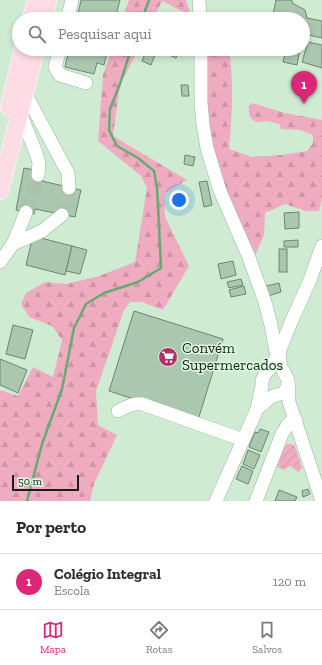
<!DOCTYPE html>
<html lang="pt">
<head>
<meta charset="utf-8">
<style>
  body { margin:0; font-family:"Zilla Slab",serif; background:#f7f7f7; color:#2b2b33 }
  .scale { position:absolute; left:12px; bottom:10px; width:67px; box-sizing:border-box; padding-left:4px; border:2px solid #151f17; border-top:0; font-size:11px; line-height:14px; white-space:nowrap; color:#151f17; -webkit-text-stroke:3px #dcf9e0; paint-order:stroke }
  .you { position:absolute; left:179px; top:200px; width:14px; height:14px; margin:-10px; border:3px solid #fff; border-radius:50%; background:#1a73e8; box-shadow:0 0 0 6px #1a73e833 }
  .badge { display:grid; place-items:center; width:26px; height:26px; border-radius:50%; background:#db2777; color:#fff; font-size:13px; font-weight:700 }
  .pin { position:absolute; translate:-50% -33px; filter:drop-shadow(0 1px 2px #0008) }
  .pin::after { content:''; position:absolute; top:21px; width:14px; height:12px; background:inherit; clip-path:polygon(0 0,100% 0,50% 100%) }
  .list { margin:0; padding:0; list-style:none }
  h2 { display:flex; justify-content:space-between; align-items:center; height:52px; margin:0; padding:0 16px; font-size:17px }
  h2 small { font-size:13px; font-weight:400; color:#7c7c81 }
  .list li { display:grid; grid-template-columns:26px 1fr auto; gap:12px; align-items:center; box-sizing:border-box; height:56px; padding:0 16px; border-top:1px solid #e1e1e2 }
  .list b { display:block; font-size:15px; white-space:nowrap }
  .list p { margin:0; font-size:13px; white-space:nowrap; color:#7c7c81 }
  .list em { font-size:13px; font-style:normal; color:#7c7c81 }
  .icon { flex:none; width:22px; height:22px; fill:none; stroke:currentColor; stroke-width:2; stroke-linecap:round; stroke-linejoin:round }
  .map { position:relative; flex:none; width:322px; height:501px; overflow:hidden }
  .search { position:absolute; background:#fff; box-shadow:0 2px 6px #0003; left:12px; right:12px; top:12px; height:44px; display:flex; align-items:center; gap:10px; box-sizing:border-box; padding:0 14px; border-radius:22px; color:#7c7c81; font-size:15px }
  .sheet { height:108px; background:#fff }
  nav { display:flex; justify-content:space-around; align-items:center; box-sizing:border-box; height:56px; border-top:1px solid #e1e1e2; background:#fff; font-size:11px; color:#7c7c81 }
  nav a { display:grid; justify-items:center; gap:2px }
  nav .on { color:#db2777 }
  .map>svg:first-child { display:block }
  .forest { fill:url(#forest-firs) }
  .garden { fill:url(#garden-furrows) }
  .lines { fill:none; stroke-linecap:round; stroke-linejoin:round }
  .stream { stroke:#64ab74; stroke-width:2.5 }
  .building { fill:#abc7b0; stroke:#6c8671 }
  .minor-tunnel { stroke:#aac3ad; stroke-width:13; stroke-dasharray:13 6; stroke-linecap:butt }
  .minor-casing { stroke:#96b29b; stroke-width:14 }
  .major-casing { stroke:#fff; stroke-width:18 }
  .minor { stroke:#fff; stroke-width:13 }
  .major { stroke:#fedce6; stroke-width:17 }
  .labels { text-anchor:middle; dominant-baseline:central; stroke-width:3; stroke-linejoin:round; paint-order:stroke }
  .poi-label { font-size:15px; fill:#151f17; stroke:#dcf9e0; text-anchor:start }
</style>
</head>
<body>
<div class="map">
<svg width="322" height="501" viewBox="0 0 322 501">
  <defs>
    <pattern id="forest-firs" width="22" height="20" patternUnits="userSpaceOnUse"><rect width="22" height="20" fill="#efacc0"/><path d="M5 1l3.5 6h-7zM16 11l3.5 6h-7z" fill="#cc94a4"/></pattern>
    <pattern id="garden-furrows" width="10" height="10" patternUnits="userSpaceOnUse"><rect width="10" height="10" fill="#efacc0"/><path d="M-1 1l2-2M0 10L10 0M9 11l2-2" fill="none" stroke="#cc94a4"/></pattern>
  </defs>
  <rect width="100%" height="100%" fill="#cfecd3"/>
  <g class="forest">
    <path d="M129 0H186L191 16 162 1 153 19H122Z"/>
    <path d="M112 49H139L120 84 113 136 187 180 164 194 165 217 189 266 163 310 142 302H130L124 310 96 391 98 425 117 435 94 484 90 501H0V390L18 396 33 367 53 377 62 340 52 326 29 317 21 304 26 293 45 282 66 284 99 276 135 262 147 188 141 176 98 141 103 75Z"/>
    <path d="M206 49H229C234 82 232 116 229 149L252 157 281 155 307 151 313 143V135L300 130 281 129 279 124C275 123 270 121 266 121 264 121 262 122 259 122 250 122 248 113 249 106L252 103 285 113 322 120V198L319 211H306L285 204 265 213 264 235 254 258 211 156 206 110Z"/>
  </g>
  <path class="garden" d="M287 444H292L295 446 302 468 298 472 293 468 291 466 286 468 285 470 277 467 284 448Z"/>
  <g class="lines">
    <g class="stream">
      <path d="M142 19 149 0"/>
      <path d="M27 501 42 444 62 389 74 328 86 304 104 293 138 282 161 268 158 206 157 188 154 171 138 158 117 146 109 130 110 109 120 84 131 49"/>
    </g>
  </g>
  <g class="building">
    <path d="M81 0H120L115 19H77Z"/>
    <path d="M276 0H292V3L305 10 307 18 322 21V38L304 34 303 38V19H272Z"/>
    <path d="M308 42 322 45V68L302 62Z"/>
    <path d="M69 49H108L104 65 97 63 94 74 65 67Z"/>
    <path d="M167 49H180L176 58 165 53Z"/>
    <path d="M286 49H300L297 65 283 62Z"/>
    <path d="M146 51 155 55 151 65 142 61Z"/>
    <path d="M181 85H188L189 96H182Z"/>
    <path d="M185 155 195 157 193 166 184 164Z"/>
    <path d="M24 168 35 170 43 176 42 181 81 190 75 217 35 209 34 214 16 210Z"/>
    <path d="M207 181 212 205 204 207 199 182Z"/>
    <path d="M183 191 186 205 180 207 177 192Z"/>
    <path d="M299 212V228L285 229 284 213Z"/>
    <path d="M33 236 72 246 65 275 26 265Z"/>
    <path d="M298 240V247H284V241Z"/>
    <path d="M72 246 87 250 80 274 66 271Z"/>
    <rect x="279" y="249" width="8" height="23"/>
    <path d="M233 261 236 275 221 279 218 264Z"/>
    <path d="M241 279 243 285 229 288 227 282Z"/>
    <path d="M279 283 281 292 268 296 266 286Z"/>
    <path d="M244 286 246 294 231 297 229 290Z"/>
    <path d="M134 311 223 339 198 420 109 391Z"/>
    <path d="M13 325 33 330 25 359 6 354Z"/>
    <path d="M0 359 27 370 18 393 0 385Z"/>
    <path d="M260 429 269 432 261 452 249 447 255 432 258 433Z"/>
    <path d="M248 450 260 455 254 469 243 464Z"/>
    <path d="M242 466 253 471 248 484 236 479Z"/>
    <path d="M308 489 310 494 303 497 302 491Z"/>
    <path d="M279 490 297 497 295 501H275Z"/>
  </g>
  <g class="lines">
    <g class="minor-tunnel">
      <path d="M26 212 38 175"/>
      <path d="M62 215 69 188"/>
    </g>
    <g class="minor-casing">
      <g id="minor">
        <path d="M199 0 200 19"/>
        <path d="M67 19 72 0"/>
        <path d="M60 49 55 67 60 75 86 83"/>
        <path d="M201 49V102L203 125 207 148 220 191 248 255 265 302 271 325 277 357"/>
        <path d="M25 93 68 173 69 188"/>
        <path d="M20 113 36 153 39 163 38 175"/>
        <path d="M13 244 42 231 62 215"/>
        <path d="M0 262 13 244 26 212"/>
        <path d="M279 352 280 362 281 367 288 380 289 402 322 501"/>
        <path d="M257 409C262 405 267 399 273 396 282 392 283 397 288 385"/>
        <path d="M118 411C126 407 133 403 142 404L235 437 243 440"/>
        <path d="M216 501 257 409 262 386V381L264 375 272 366 279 352 292 320 310 280 322 246"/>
        <path d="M256 501 282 434 289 423 296 420"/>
      </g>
    </g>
    <g class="major-casing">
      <g id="major">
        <path d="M31 19 36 0"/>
        <path d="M44 19 48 0"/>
        <path d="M9 107 23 49"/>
        <path d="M0 191 36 49"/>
      </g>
    </g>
    <use href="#minor" class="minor"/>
    <use href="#major" class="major"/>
  </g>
  <defs>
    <g id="supermarket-disc" transform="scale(1)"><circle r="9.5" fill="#b72d68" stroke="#dcf9e0"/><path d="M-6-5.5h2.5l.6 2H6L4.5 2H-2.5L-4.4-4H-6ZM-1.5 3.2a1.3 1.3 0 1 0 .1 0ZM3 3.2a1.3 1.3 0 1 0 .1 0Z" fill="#fff"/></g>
  </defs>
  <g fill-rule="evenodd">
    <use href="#supermarket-disc" x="168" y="357"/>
  </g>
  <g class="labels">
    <g class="poi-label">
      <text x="182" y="348">Convém<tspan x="182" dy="17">Supermercados</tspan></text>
    </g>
  </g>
</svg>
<div class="scale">50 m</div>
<div class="you"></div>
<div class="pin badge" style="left:304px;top:104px">1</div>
<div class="search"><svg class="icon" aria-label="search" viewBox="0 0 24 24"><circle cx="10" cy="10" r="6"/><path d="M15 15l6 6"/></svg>Pesquisar aqui</div>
</div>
<section class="sheet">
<h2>Por perto<small></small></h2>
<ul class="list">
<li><span class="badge">1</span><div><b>Colégio Integral</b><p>Escola</p></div><em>120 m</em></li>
</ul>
</section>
<nav>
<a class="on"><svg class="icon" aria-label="map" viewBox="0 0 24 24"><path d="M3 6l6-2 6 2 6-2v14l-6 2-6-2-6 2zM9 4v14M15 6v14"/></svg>Mapa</a>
<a><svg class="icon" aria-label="directions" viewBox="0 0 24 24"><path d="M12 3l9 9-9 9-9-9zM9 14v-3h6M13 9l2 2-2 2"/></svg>Rotas</a>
<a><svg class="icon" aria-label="saved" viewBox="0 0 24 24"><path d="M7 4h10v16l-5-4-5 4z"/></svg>Salvos</a>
</nav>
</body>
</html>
